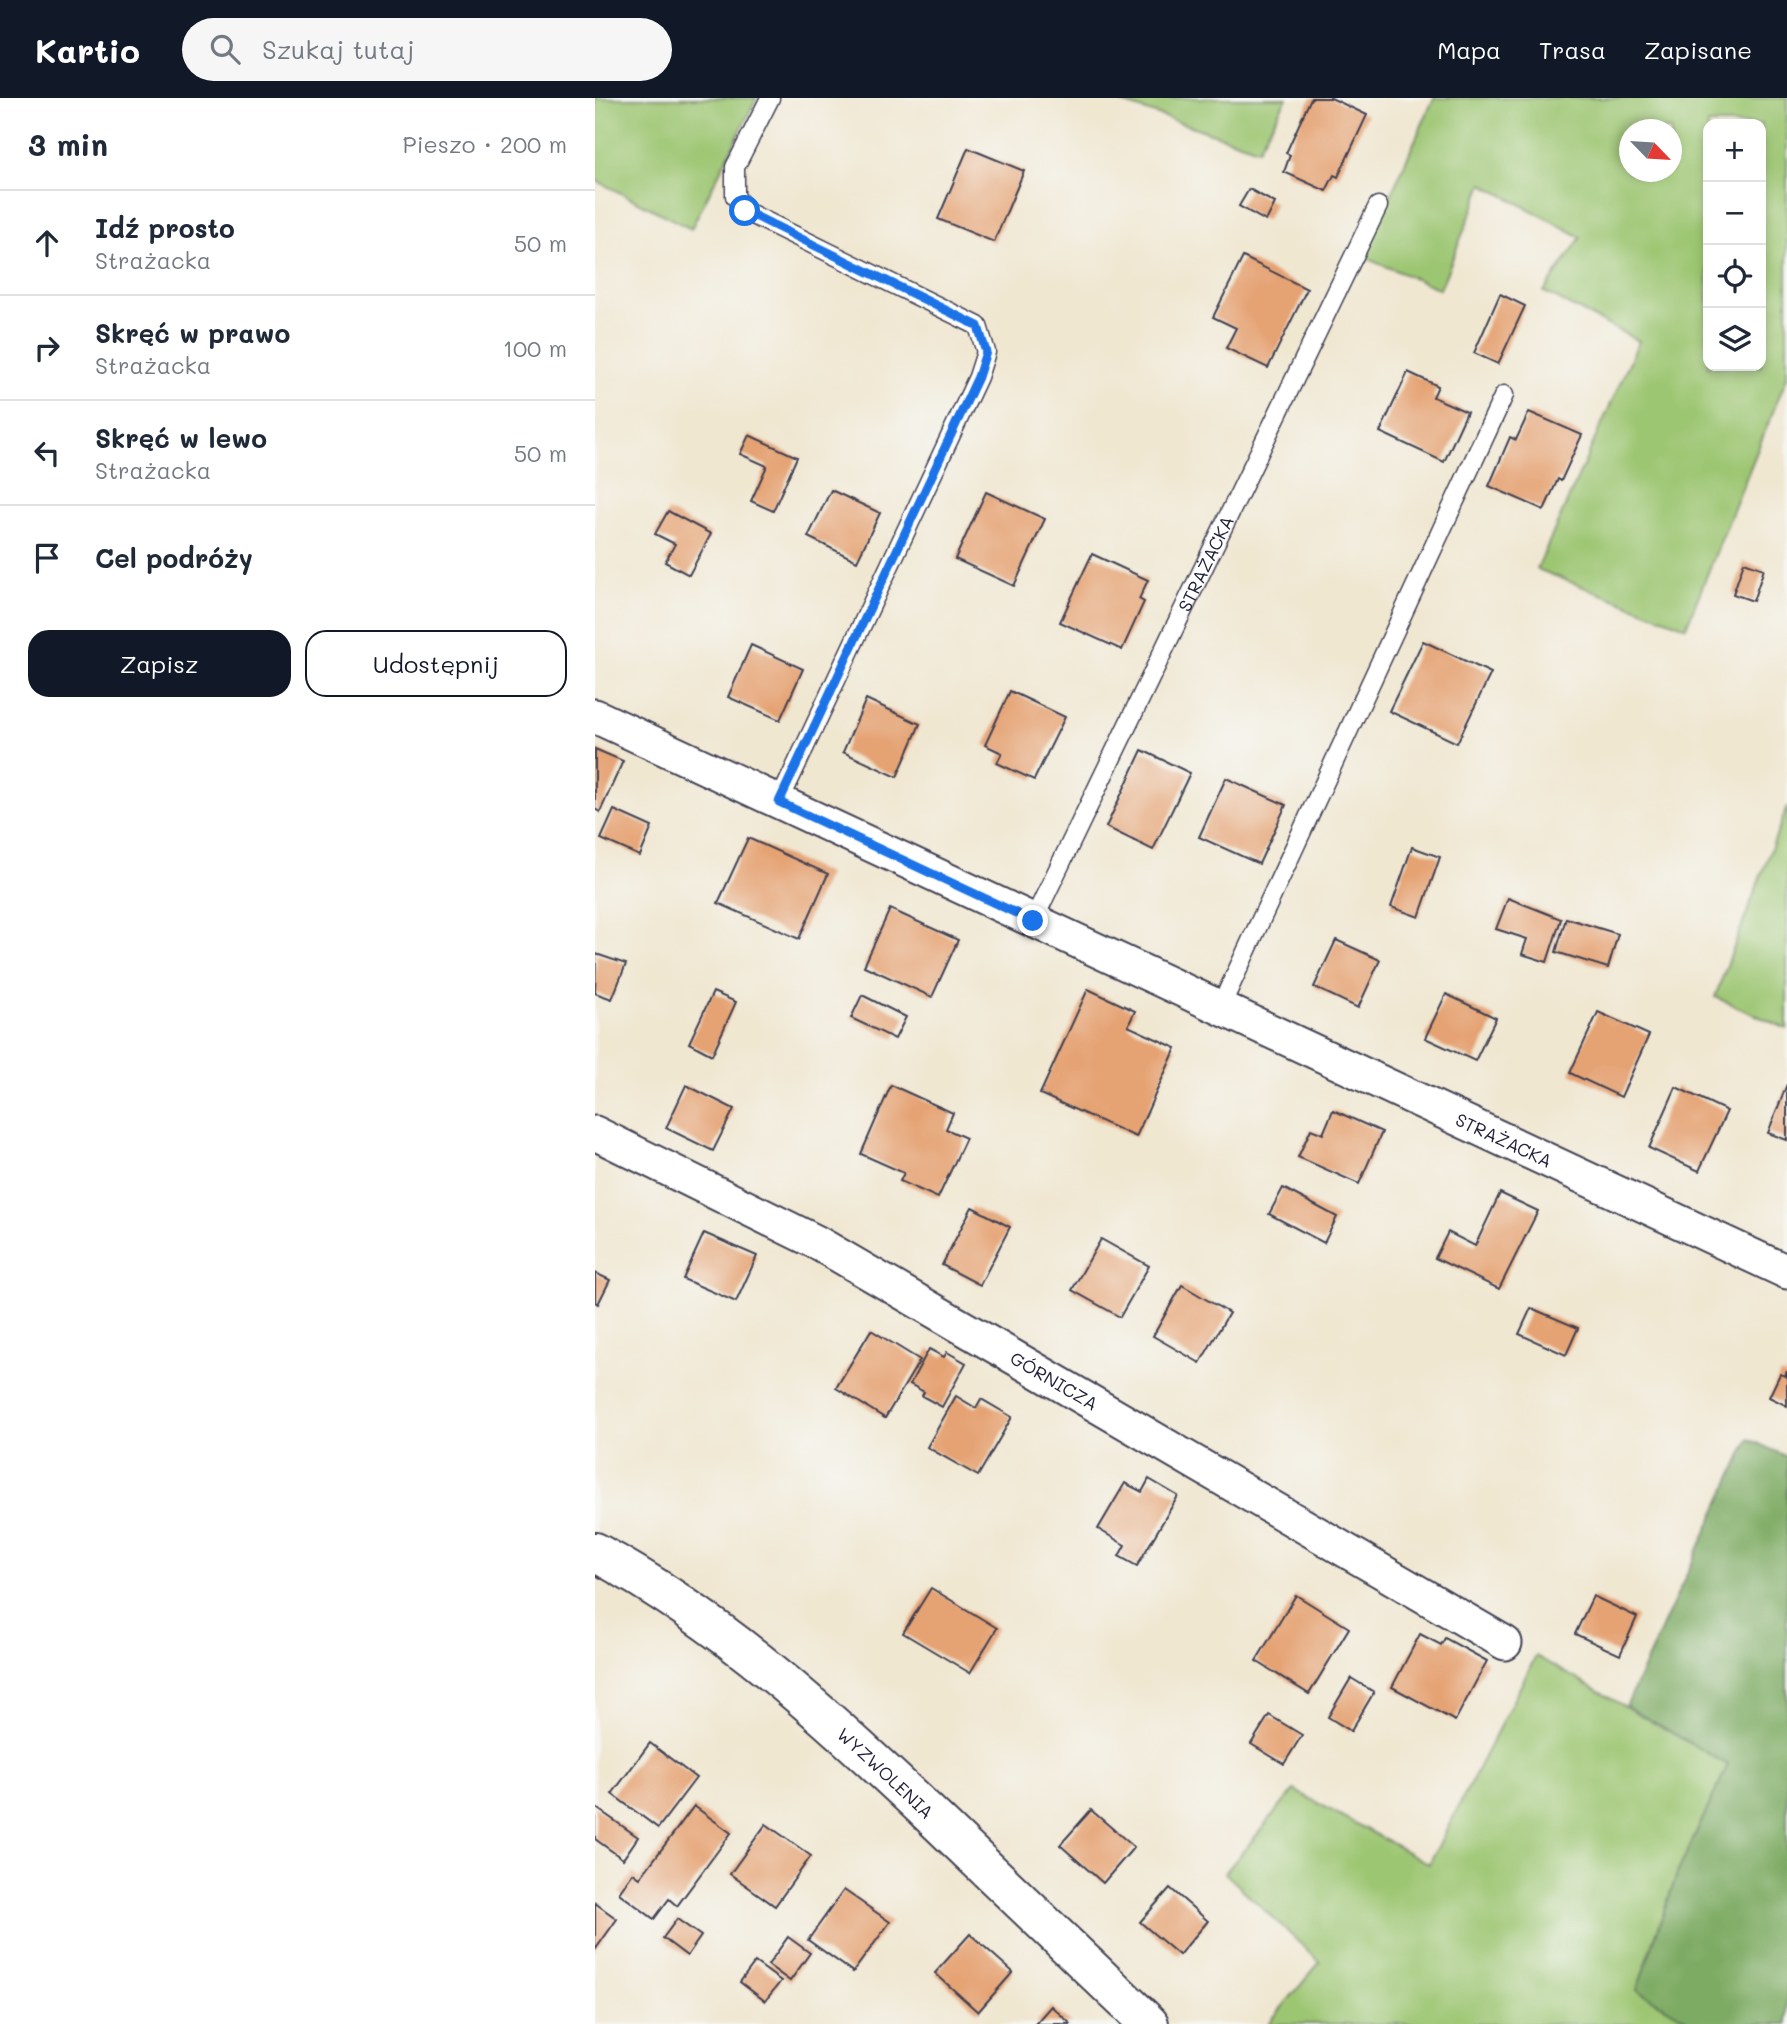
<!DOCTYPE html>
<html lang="pl">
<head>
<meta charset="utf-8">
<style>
  body { margin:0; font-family:Mali,sans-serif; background:#f6f6f7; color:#1f2937 }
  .controls { position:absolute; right:21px; top:21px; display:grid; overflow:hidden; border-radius:14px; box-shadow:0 4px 10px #0003 }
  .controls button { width:63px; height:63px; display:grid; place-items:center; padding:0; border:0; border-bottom:2px solid #e0e1e3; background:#fff; color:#1f2937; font:35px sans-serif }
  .compass { position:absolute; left:1024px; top:21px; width:63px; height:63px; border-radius:50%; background:#fff; box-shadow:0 4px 10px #0003; rotate:115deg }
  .stop { position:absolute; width:21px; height:21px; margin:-16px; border:5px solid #1a73e8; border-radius:50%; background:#fff }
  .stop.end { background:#1a73e8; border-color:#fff; box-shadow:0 2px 7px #0008 }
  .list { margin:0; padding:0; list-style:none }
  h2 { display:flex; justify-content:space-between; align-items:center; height:91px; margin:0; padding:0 28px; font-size:30px }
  h2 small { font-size:23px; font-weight:400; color:#747a83 }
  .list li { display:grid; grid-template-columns:46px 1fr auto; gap:21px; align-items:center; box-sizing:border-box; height:105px; padding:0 28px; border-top:2px solid #e0e1e3 }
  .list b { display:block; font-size:26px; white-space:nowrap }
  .list p { margin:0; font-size:23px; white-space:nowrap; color:#747a83 }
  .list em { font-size:23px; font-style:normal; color:#747a83 }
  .actions { display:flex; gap:14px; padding:21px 28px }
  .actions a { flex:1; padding:16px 0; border:2px solid #111827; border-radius:21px; text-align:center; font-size:24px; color:#111827 }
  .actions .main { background:#111827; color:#fff }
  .icon { flex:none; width:38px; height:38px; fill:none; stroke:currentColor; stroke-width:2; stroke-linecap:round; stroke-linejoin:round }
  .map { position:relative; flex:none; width:1192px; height:1926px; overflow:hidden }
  header { display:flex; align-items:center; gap:42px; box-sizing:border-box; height:98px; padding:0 35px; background:#111827; color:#fff }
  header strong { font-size:33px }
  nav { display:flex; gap:38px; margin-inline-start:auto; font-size:24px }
  .search { width:490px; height:63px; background:#f6f6f7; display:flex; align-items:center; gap:18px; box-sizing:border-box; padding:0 24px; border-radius:38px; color:#747a83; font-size:26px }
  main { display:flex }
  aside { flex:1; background:#fff }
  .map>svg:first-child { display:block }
  .green { fill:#9dc672; stroke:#607456; stroke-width:2; fill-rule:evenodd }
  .forest { fill:#7eab64; stroke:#506650; stroke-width:2 }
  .building { fill:#e5a272 }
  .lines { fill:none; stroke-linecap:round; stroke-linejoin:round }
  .service-casing { stroke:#414052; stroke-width:21 }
  .minor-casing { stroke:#414052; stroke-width:37 }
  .secondary-casing { stroke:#414052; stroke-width:42 }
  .service { stroke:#fff; stroke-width:18 }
  .minor { stroke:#fff; stroke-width:33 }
  .secondary { stroke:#fff; stroke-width:38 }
  .route { stroke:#1a73e8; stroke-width:9 }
  .labels { text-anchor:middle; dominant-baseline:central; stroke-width:6; stroke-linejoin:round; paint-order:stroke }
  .street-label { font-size:18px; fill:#22223b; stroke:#f6f6f2 }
</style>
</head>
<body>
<header>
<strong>Kartio</strong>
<div class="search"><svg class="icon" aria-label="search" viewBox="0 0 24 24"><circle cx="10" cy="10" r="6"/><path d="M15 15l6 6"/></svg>Szukaj tutaj</div>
<nav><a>Mapa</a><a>Trasa</a><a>Zapisane</a></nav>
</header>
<main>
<aside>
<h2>3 min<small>Pieszo · 200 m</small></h2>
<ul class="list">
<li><svg class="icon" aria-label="ahead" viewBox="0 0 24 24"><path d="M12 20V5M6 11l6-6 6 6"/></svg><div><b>Idź prosto</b><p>Strażacka</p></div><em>50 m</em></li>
<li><svg class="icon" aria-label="right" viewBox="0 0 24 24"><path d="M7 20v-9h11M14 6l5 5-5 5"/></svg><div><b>Skręć w prawo</b><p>Strażacka</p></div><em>100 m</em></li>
<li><svg class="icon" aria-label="left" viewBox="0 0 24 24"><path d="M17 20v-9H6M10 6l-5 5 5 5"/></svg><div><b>Skręć w lewo</b><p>Strażacka</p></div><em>50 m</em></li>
<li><svg class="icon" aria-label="arrive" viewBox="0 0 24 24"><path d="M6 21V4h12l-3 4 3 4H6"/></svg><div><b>Cel podróży</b></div></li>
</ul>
<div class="actions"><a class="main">Zapisz</a><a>Udostępnij</a></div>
</aside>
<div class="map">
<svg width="1192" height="1926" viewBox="0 0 1192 1926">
  <rect width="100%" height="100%" fill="#f6f6f2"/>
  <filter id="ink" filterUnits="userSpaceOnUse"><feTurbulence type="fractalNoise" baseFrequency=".0143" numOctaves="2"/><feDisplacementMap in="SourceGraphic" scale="14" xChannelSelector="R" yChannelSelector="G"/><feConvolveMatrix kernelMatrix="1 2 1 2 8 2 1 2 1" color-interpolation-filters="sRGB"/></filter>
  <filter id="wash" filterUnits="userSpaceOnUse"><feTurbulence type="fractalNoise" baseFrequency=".00686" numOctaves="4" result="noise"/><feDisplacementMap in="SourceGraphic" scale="28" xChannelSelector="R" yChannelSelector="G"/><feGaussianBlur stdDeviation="1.57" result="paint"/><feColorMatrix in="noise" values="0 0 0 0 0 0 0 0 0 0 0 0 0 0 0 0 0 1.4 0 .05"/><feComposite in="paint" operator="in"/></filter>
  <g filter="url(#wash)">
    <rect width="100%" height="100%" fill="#f0e7d1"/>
    <g class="green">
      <path d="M0 0H162L96 131 0 82Z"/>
      <path d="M513 0H692L663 51Z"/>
      <path d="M839 0H1192V279L1091 529 942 471 1044 243 949 194 986 139 888 86 845 191 768 159ZM1113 26H1166V268H1113ZM1034 32H1076V74H1034Z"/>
      <path d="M1192 709V931L1120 899Z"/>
      <path d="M941 1558 1133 1667 1082 1776 1042 1892 1100 1926H673L725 1864 630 1775 699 1692 834 1766Z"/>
    </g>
    <path class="forest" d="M1154 1341 1192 1359V1926H1100L1042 1892 1082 1776 1133 1667 1031 1608Z"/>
    <g id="blocks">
      <g class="building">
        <path d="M716 0H736L772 17 743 79 739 77 731 93 689 74 695 57 691 55Z"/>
        <path d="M373 50 429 73 399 144 343 121Z"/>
        <path d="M654 91 680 105 671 123 644 108Z"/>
        <path d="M648 159 712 191 673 270 631 250 641 230 618 219Z"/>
        <path d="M905 196 930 208 903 266 879 255Z"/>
        <path d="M813 274 843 288 838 299 872 314 849 364 785 334Z"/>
        <path d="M934 314 987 337 966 383 963 381 949 412 894 388 915 339 921 342Z"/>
        <path d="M154 337 202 359 178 413 156 403 172 368 145 356Z"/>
        <path d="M236 392 285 415 262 463 213 439Z"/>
        <path d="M391 394 450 421 419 488 360 461Z"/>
        <path d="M73 413 116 436 94 477 70 464 80 446 60 436Z"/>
        <path d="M497 456 553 482 544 501 549 504 527 552 465 524Z"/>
        <path d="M1149 464 1169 471 1158 503 1138 496Z"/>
        <path d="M828 543 896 575 862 645 794 613Z"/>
        <path d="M156 547 208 571 185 622 133 599Z"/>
        <path d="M415 593 470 619 439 682 402 665 407 655 390 647Z"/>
        <path d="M271 601 325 626 302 679 248 654Z"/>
        <path d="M0 651 28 663 5 714 0 711Z"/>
        <path d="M547 652 595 675 558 752 511 729Z"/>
        <path d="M631 680 691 707 664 766 604 739Z"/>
        <path d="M19 712 57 729 45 758 6 741Z"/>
        <path d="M153 740 233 776 204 841 123 805Z"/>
        <path d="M817 749 845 759 824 819 796 809Z"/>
        <path d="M913 800 966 821 952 864 927 856 932 841 901 831Z"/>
        <path d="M295 811 363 842 337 899 269 868Z"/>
        <path d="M971 820 1023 836 1013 870 961 854Z"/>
        <path d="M741 842 785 862 763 910 719 889Z"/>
        <path d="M1 856 31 866 17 901 0 895Z"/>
        <path d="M493 891 540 913 533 928 581 950 541 1039 445 996Z"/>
        <path d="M118 894 141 904 117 957 94 945Z"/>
        <path d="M851 896 901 920 880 963 830 940Z"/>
        <path d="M267 897 311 919 300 941 256 920Z"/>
        <path d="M1003 914 1054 937 1026 999 975 975Z"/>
        <path d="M1192 986V1042L1173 1035Z"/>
        <path d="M91 987 139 1011 118 1053 71 1030Z"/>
        <path d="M296 987 358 1015 351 1031 371 1040 343 1100 305 1083 309 1075 266 1056Z"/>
        <path d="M1081 989 1132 1013 1104 1073 1054 1050Z"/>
        <path d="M738 1012 787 1034 764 1086 703 1059 716 1031 728 1036Z"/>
        <path d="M688 1090 742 1119 729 1145 674 1116Z"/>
        <path d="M905 1095 943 1113 904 1191 840 1160 853 1134 880 1148Z"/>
        <path d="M377 1109 415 1129 385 1187 347 1167Z"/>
        <path d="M109 1135 162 1158 141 1204 88 1181Z"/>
        <path d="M506 1141 554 1168 525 1219 477 1192Z"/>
        <path d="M0 1175 15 1182 3 1206 0 1204Z"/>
        <path d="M587 1187 634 1215 605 1265 558 1238Z"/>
        <path d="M936 1210 983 1230 971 1257 924 1236Z"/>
        <path d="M276 1232 325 1262 290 1320 241 1290Z"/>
        <path d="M334 1251 349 1259 352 1254 371 1265 347 1309 327 1298 329 1294 315 1286Z"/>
        <path d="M1192 1273V1308L1174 1299 1185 1276 1190 1278Z"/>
        <path d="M361 1298 381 1310 386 1301 417 1319 383 1378 332 1349Z"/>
        <path d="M554 1381 583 1398 542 1468 524 1458 530 1447 503 1431 530 1385 547 1394Z"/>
        <path d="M336 1490 402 1530 375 1575 308 1535Z"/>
        <path d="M701 1497 754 1530 714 1596 661 1563Z"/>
        <path d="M998 1498 1042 1519 1025 1557 980 1536Z"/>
        <path d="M825 1536 846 1547 850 1540 892 1563 860 1623 797 1589Z"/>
        <path d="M756 1580 779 1594 756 1633 733 1619Z"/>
        <path d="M674 1617 707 1637 689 1666 656 1646Z"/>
        <path d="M55 1645 101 1680 63 1730 17 1696Z"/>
        <path d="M99 1708 136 1735 82 1808 74 1801 59 1821 24 1795 38 1775 45 1780Z"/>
        <path d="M0 1709 43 1739 28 1761 0 1741Z"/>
        <path d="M496 1712 539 1749 508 1785 465 1747Z"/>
        <path d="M171 1726 216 1758 180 1808 135 1776Z"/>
        <path d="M575 1790 613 1823 584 1857 545 1824Z"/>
        <path d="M249 1792 295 1824 258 1874 213 1842Z"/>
        <path d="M0 1805 22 1821 0 1852Z"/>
        <path d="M82 1821 106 1838 92 1858 68 1840Z"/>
        <path d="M375 1836 418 1874 383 1914 340 1875Z"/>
        <path d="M193 1839 215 1855 195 1883 173 1867Z"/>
        <path d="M160 1864 186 1883 170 1903 145 1884Z"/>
        <path d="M456 1908 476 1926H440Z"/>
      </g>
    </g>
  </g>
  <g filter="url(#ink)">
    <use href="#blocks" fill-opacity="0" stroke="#414052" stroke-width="2"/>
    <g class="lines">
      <g class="service-casing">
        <g id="service">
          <path d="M175 0 140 69V98L150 113 383 228 391 254 383 279 184 704"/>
          <path id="s1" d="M438 823 783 108"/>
          <path d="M625 910 909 297"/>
        </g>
      </g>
      <g class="minor-casing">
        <g id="minor">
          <path id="s2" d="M0 618 1192 1174"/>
          <path id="s3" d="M0 1035 221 1144 910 1545"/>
        </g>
      </g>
      <g class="secondary-casing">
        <g id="secondary">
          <path id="s4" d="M0 1454C130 1524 238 1624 344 1725 414 1792 484 1859 554 1926"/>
        </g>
      </g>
      <use href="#service" class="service"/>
      <use href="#minor" class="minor"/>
      <use href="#secondary" class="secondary"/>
    </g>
  </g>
  <g class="lines" filter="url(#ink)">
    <path class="route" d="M150 113 383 228 391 254 383 279 184 704 438 823"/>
  </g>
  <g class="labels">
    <g class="street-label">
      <text stroke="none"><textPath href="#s1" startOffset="397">STRAŻACKA</textPath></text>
      <text stroke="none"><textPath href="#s2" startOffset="1003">STRAŻACKA</textPath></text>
      <text stroke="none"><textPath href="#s3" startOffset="522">GÓRNICZA</textPath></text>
      <text stroke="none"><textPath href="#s4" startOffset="366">WYZWOLENIA</textPath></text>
    </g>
  </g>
</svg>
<div class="controls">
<button>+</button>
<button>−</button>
<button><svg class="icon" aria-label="locate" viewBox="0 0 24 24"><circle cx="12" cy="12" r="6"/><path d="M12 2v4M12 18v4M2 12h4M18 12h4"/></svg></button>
<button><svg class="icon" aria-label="layers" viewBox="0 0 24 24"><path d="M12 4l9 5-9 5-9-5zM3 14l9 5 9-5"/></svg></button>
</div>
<svg class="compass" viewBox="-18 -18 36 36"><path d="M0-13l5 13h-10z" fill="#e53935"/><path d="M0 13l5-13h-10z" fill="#747a83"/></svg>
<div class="stop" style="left:150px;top:113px"></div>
<div class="stop end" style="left:438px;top:823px"></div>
</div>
</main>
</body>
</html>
